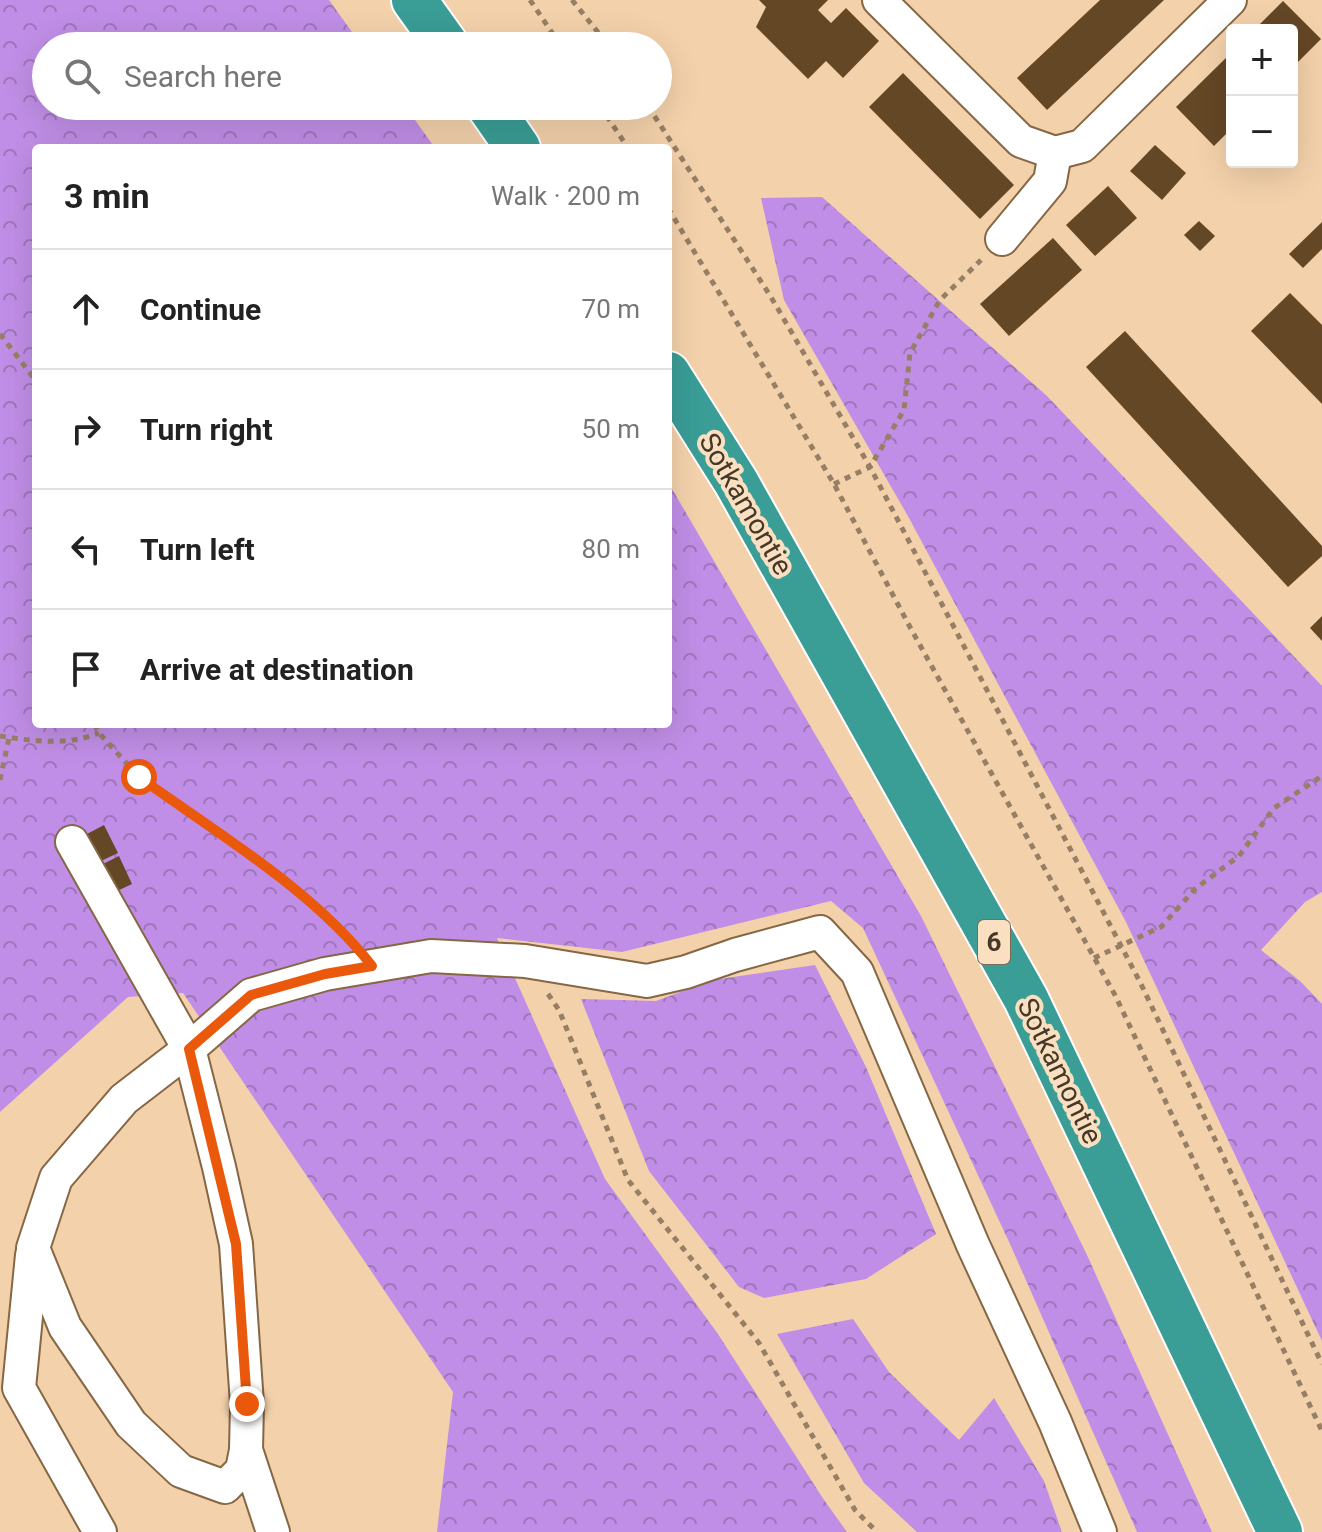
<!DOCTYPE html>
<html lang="en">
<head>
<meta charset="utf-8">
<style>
  body { margin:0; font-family:Roboto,sans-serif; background:#f6f6f6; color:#222 }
  .controls { position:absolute; right:24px; top:24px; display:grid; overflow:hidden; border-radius:8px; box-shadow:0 8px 32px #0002 }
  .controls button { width:72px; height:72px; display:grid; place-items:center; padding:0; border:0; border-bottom:2px solid #e0e0e0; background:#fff; color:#222; font:40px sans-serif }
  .stop { position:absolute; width:24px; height:24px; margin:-18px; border:6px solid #ea580c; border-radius:50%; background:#fff }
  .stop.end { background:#ea580c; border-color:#fff; box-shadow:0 2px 8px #0008 }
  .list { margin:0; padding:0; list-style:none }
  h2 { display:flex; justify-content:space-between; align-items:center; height:104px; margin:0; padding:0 32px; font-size:34px }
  h2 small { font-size:26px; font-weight:400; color:#767676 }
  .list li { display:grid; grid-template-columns:52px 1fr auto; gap:24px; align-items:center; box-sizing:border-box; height:120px; padding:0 32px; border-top:2px solid #e0e0e0 }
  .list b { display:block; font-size:30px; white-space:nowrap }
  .list em { font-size:26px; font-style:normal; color:#767676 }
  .icon { flex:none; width:44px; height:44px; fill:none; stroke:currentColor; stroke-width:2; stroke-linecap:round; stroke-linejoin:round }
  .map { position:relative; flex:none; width:1322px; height:1532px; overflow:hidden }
  .search { position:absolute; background:#fff; box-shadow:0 8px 32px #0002; left:32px; top:32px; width:640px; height:88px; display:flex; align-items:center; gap:20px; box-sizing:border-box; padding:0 28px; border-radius:44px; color:#767676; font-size:30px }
  .panel { position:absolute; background:#fff; box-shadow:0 8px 32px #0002; left:32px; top:144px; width:640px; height:584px; border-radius:8px }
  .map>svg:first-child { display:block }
  .forest { fill:url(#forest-crowns) }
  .building { fill:#644725 }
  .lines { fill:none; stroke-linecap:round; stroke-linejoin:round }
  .minor-casing { stroke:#856744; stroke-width:36 }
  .highway-casing { stroke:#fff; stroke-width:48 }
  .path { stroke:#967f65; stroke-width:5; stroke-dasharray:6 6; stroke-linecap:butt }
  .minor { stroke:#fff; stroke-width:32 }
  .highway { stroke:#3a9d96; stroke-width:44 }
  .route { stroke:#ea580c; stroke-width:10 }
  .labels { text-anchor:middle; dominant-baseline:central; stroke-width:8; stroke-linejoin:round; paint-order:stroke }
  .shield { fill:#fbdfc1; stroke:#7c6a57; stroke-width:2 }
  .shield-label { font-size:26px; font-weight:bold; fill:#463829 }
  .street-label { font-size:28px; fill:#463829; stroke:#fbdfc1 }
</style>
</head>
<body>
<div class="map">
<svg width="1322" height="1532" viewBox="0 0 1322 1532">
  <defs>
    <pattern id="forest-crowns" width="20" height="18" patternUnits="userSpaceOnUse" patternTransform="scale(2)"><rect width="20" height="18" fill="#c08ee6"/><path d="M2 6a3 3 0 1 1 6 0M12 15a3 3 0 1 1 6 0" fill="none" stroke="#9e75ba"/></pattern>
  </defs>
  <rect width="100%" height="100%" fill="#f3d1ab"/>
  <g class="forest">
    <path d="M0 0H329L362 46H46V106H405L435 148H36V724H668V482L921 916 1087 1255 1212 1532H1137L1010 1244 863 928 831 901 622 952 497 938 605 1179 718 1334 822 1497 847 1532H437L453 1392 183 993 128 997 0 1112Z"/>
    <path d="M822 197 1047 396 1322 686V892L1305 902 1261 950 1300 981 1322 1004V1341L1126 922 909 518 784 300 761 198Z"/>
    <path d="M815 965 866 1067 936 1234 866 1279 764 1298 739 1287 649 1171 581 999 656 1001 713 980Z"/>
    <path d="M853 1319 889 1372 959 1440 994 1398 1044 1481 1062 1532H917L864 1483 777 1334Z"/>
  </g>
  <g class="building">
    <path d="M759 0H828L818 10 831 23 846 8 879 41 843 78 826 61 808 79 756 27 766 7Z"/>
    <path d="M1100 0H1164L1047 110 1017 78Z"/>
    <path d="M1283 1 1321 39 1292 68V30H1254Z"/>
    <path d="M1232 52V128L1214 146 1176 107Z"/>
    <path d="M903 73 1014 185 980 219 869 107Z"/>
    <path d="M1155 145 1186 173 1162 200 1130 171Z"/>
    <path d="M1108 186 1137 218 1095 256 1066 225Z"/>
    <path d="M1199 221 1215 236 1200 251 1184 235Z"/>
    <path d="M1322 222V249L1303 268 1289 254Z"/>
    <path d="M1053 238 1082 270 1009 336 980 304Z"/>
    <path d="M1290 293 1322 325V404L1251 331Z"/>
    <path d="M1125 331 1322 546V556L1288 587 1086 367Z"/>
    <path d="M1322 616V641L1310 628Z"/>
    <path d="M104 825 118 853 101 861 87 834Z"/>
    <path d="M119 856 132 884 115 892 101 865Z"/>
  </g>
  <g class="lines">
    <g class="minor-casing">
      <g id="minor">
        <path d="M879 0 1021 141 1055 153 1082 146 1230 0"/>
        <path d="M1002 239 1050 181 1055 153"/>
        <path d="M72 842 189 1049 219 1167 236 1244 247 1404 246 1450 242 1470 225 1487 181 1471 131 1424 65 1327 33 1248 56 1178 124 1099 189 1049 251 995 325 974 431 956 525 961 647 981 686 972 735 955 820 932 857 972 973 1245 1055 1422 1100 1532"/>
        <path d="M32 1255 19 1388 100 1532"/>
        <path d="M246 1450 273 1532"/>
      </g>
    </g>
    <g class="highway-casing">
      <g id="highway">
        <path d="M414 0 447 46"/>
        <path d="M489 106 518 148"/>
        <path d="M668 374 736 482 1026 999 1280 1532"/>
      </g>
    </g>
    <g class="path">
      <path d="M530 0 561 46"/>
      <path d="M572 0 609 46"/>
      <path d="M600 106 628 148"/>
      <path d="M648 106 771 297 870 467 1140 982 1322 1364"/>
      <path d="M668 208 834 484 911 629 1115 995 1322 1431"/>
      <path d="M0 334 36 381"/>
      <path d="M834 484 870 467 904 410 910 353 940 300 981 260"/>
      <path d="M95 724 99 733 139 777 314 903 349 938"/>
      <path d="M0 736C32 741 68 746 99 733"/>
      <path d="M0 780 9 738"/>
      <path d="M1094 958 1161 927 1195 889 1239 856 1274 808 1322 776"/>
      <path d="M548 994 559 1010 628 1180 759 1343 855 1510 877 1532"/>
    </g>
    <use href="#minor" class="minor"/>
    <use href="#highway" class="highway"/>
  </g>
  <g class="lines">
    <path class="route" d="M139 777C217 833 313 890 372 966L325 974 251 995 189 1049 236 1244 247 1404"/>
  </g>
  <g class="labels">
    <rect class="shield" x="978" y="920" width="32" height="44" rx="6"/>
    <g class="shield-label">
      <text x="994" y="942">6</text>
    </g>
    <g class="street-label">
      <text transform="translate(746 504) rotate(60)">Sotkamontie</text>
      <text transform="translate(1060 1071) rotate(64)">Sotkamontie</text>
    </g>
  </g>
</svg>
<div class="controls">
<button>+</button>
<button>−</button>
</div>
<div class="stop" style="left:139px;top:777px"></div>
<div class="stop end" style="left:247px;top:1404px"></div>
<div class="search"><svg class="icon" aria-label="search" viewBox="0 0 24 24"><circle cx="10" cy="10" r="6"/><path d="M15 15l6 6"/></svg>Search here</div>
<section class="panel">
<h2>3 min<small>Walk · 200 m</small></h2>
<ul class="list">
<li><svg class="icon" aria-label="ahead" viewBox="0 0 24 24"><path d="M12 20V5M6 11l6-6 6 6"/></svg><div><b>Continue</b></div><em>70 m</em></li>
<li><svg class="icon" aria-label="right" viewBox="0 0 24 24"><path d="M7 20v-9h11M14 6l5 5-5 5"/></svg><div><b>Turn right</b></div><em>50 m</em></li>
<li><svg class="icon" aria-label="left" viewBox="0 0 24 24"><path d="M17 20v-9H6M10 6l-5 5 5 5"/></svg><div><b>Turn left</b></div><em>80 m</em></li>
<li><svg class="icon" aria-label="arrive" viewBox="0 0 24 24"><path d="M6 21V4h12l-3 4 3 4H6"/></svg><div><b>Arrive at destination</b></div></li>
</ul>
</section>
</div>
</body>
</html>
